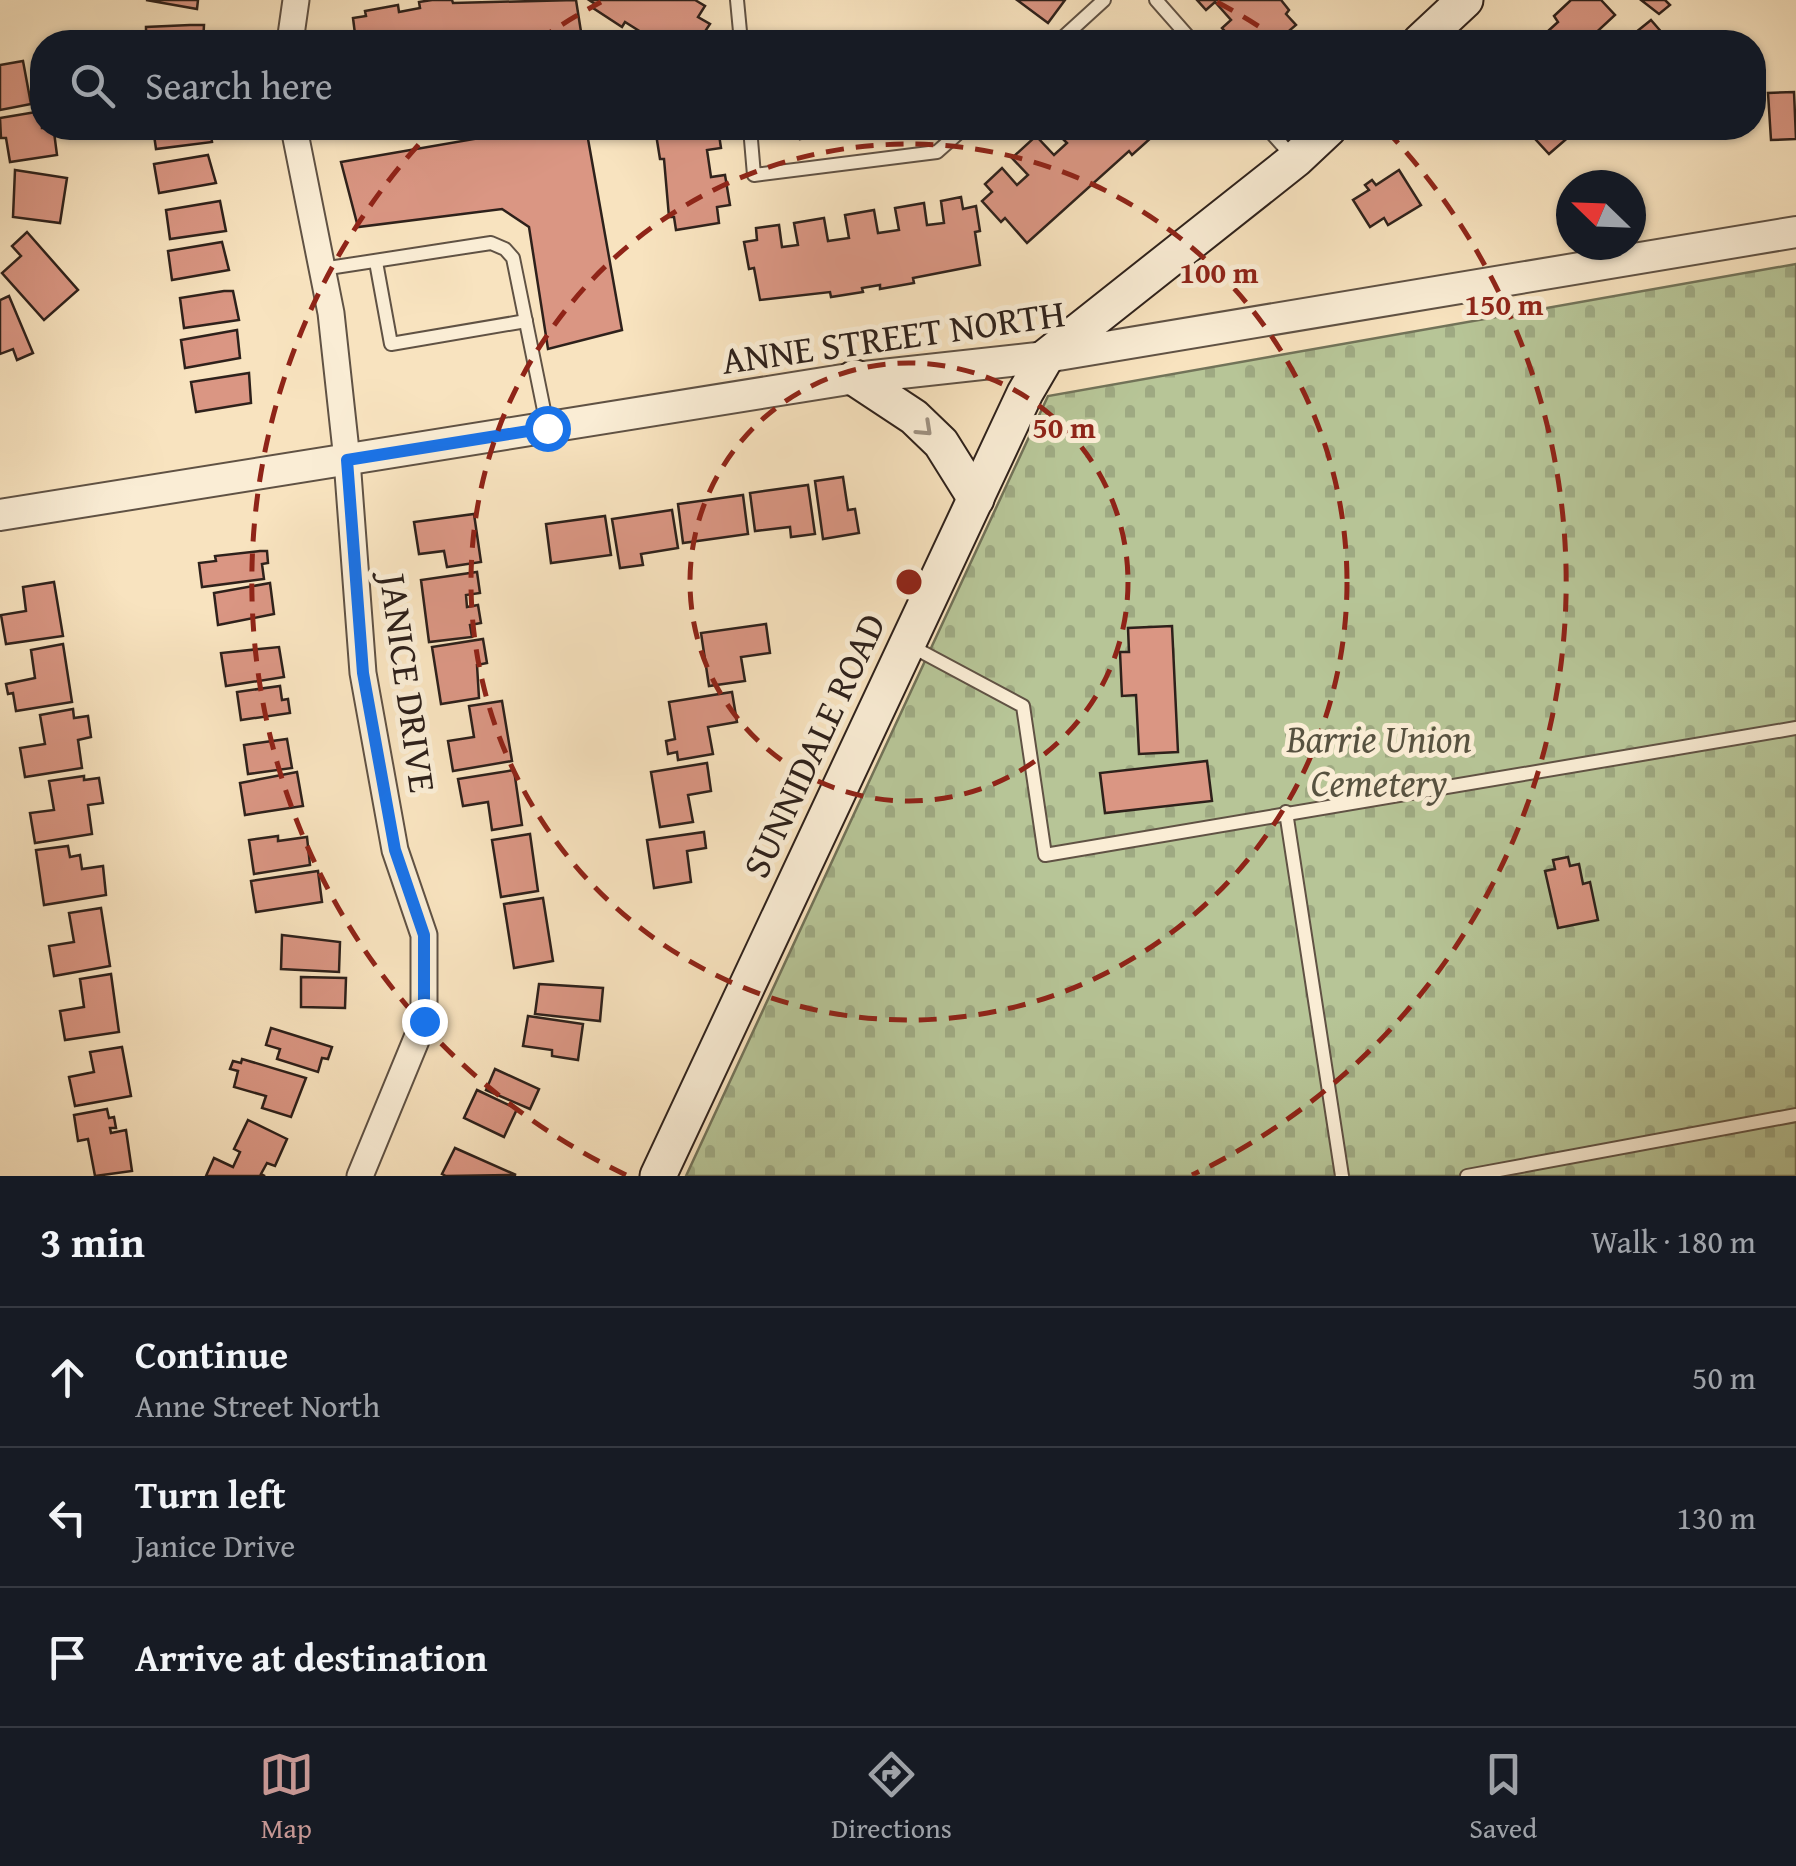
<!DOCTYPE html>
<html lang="en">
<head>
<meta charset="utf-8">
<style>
  body { margin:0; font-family:"Gentium Book Plus",serif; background:#20242c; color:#f1f3f6 }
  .compass { position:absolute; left:1556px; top:170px; width:90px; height:90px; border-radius:50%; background:#171b24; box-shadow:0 2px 8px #0004; rotate:293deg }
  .stop { position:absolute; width:30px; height:30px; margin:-22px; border:8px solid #1a73e8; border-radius:50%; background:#fff }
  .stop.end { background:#1a73e8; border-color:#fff; box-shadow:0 2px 10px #0008 }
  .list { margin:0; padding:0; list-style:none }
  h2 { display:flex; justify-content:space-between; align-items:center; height:130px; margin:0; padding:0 40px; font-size:42px }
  h2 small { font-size:32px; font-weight:400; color:#9ea1a6 }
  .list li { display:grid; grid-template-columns:65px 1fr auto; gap:30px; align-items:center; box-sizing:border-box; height:140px; padding:0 40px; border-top:2px solid #363941 }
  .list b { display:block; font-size:38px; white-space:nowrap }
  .list p { margin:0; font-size:32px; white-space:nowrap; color:#9ea1a6 }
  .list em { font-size:32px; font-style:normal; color:#9ea1a6 }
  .icon { flex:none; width:55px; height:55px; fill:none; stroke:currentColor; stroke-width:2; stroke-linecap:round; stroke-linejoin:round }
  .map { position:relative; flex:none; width:1796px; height:1176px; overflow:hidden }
  .search { position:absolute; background:#171b24; box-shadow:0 2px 8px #0004; left:30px; right:30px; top:30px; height:110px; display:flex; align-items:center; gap:25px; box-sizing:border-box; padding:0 35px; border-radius:40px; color:#9ea1a6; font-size:38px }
  .sheet { height:550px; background:#171b24 }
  nav { display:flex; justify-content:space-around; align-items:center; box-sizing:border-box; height:140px; border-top:2px solid #363941; background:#171b24; font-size:28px; color:#9ea1a6 }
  nav a { display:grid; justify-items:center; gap:5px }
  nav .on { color:#c59692 }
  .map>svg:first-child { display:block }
  .cemetery { fill:url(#cemetery-stones); stroke:#727359; stroke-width:2.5 }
  .building { fill:#da9683; stroke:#2e211b; stroke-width:2.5 }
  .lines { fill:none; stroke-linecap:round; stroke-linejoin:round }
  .service-casing { stroke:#605244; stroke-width:16 }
  .minor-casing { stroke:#605244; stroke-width:29 }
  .tertiary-casing { stroke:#605244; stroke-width:34 }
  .secondary-casing { stroke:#2e211b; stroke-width:39 }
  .service { stroke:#faedd5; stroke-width:12 }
  .minor { stroke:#faedd5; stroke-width:25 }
  .tertiary { stroke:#faedd5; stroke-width:30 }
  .secondary { stroke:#faedd5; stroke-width:35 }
  .oneway { stroke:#9e9181 }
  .route { stroke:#1a73e8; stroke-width:12 }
  .ring { fill:none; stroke:#8f2418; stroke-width:5; stroke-dasharray:18 12 }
  .labels { text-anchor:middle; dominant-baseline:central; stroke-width:10; stroke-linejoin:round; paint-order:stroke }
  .street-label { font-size:38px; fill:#2e211b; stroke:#faedd5 }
  .park-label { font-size:38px; font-style:italic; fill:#575240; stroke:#faedd5 }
  .centre { fill:#8f2418; stroke:#faedd5; stroke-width:5 }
  .ring-label { font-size:30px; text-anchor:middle; font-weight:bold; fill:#8f2418; stroke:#faedd5; stroke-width:10; stroke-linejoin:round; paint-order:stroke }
</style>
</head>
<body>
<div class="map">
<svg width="1796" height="1176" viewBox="0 0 1796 1176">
  <defs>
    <pattern id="cemetery-stones" width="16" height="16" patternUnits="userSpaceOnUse" patternTransform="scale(2.5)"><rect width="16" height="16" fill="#b7c597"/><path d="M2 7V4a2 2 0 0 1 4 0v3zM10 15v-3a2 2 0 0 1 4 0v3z" fill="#9ea982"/></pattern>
  </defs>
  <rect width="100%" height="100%" fill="#f8e3bf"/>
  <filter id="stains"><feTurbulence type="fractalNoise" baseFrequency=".002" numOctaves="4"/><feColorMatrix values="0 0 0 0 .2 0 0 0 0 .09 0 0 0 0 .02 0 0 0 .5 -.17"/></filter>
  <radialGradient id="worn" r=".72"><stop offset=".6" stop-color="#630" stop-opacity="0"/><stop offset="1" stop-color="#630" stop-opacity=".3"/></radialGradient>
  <path class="cemetery" d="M1796 264V1176H686L1048 396Z"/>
  <g class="building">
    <path d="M146 0H198L197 9Z"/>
    <path d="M432 0H452L453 3 576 0 582 38 565 40 564 34 540 38 541 42H356L353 18 366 16 365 11 398 5 399 12 420 8 419 2Z"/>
    <path d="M589 0H695L705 6 698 17 710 24 698 42H645L641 40 644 34 625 22 622 27 593 8 595 4Z"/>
    <path d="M1017 0H1065L1048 23Z"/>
    <path d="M1197 0H1281L1289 10 1286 14 1296 25 1276 42H1235L1222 28 1231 20 1215 2 1206 10Z"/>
    <path d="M1571 0H1601L1615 15 1586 42H1536L1558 22 1554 16Z"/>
    <path d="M1641 0H1665L1670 5 1659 14Z"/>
    <path d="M1651 20 1670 42H1634L1630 37Z"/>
    <path d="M190 25H204L203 42H146V27Z"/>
    <path d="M23 61 31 104 0 110V65Z"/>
    <path d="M1794 92 1796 139 1771 140 1768 93Z"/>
    <path d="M42 111V128H66V130L54 132 57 155 10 162 6 138H1L0 118Z"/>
    <path d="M153 128H210L212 142 156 149Z"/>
    <path d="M537 128H563L588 139 622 330 548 349 529 227 502 209 358 227 341 162Z"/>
    <path d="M655 128H718L721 148 707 150 711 177 725 175 730 205 717 207 719 223 676 230 674 217H669L664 159H660Z"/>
    <path d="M785 128H835L834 133 800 139 799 133 787 135Z"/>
    <path d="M1052 128H1162L1132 155 1129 151 1027 243 1005 218 1001 222 982 201 992 192 985 184 1002 168 1017 185 1028 175 1012 158 1036 136 1054 155 1067 143Z"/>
    <path d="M1525 128H1579L1549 154Z"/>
    <path d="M208 155 216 183 159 193 154 164Z"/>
    <path d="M15 170 67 178 60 223 13 217Z"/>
    <path d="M1399 170 1421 205 1388 225 1384 218 1370 227 1353 200 1369 190 1365 185 1372 180 1376 185Z"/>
    <path d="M961 197 963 209 976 206 980 231 975 232 980 265 913 278 914 283 880 289V285L862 288 863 292 831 297 830 292 760 300 754 268 749 269 744 242 757 240 756 228 779 225 782 247 798 245 794 223 824 218 828 241 849 238 845 215 874 210 878 233 899 230 895 208 924 203 927 225 944 223 941 201Z"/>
    <path d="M220 201 226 231 170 239 166 210Z"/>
    <path d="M27 232 78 290 44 320 2 273 21 256 12 246Z"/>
    <path d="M222 242 229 270 172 280 168 251Z"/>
    <path d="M224 291H233L239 320 184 328 180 298Z"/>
    <path d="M9 296 33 353 17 360 13 349 0 354V300Z"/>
    <path d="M237 330 240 358 185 368 181 340Z"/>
    <path d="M249 373 251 403 196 412 191 382Z"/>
    <path d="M843 477 848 510 855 509 859 533 823 539 815 481Z"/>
    <path d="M808 485 815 534 791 537 790 527 755 531 750 493Z"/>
    <path d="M743 495 748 534 683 543 678 504Z"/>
    <path d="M672 510 678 548 641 554 643 565 620 568 612 519Z"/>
    <path d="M474 514 481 562 447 567 444 551 419 554 414 522Z"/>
    <path d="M605 516 611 555 551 563 546 524Z"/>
    <path d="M260 551H267L268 563 262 564 264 579 202 587 199 563 216 561 215 556Z"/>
    <path d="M477 572 480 593 466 595 467 607 478 605 481 623 470 625 472 637 429 642 421 580Z"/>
    <path d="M54 582 63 636 6 644 1 615 26 611 23 587Z"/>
    <path d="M270 583 274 614 218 625 214 593Z"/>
    <path d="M766 624 770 653 741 657 745 681 709 686 701 633Z"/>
    <path d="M1172 626 1178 752 1139 754 1136 695 1122 696 1120 652H1129L1128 628Z"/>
    <path d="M483 639 487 663 477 665 479 698 441 704 432 647Z"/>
    <path d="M63 644 72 702 16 711 13 693 8 694 6 684 35 678 31 650Z"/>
    <path d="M279 647 284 677 226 686 221 653Z"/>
    <path d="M280 686 282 700 288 699 290 713 241 720 237 692Z"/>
    <path d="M732 692 737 722 708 727 713 754 678 760 677 752 668 754 666 741 675 739 669 702Z"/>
    <path d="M502 701 512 761 453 771 448 741 474 737 469 706Z"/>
    <path d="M73 709 74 718 88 716 91 737 78 740 82 768 25 777 20 748 45 744 40 715Z"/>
    <path d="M287 739 292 768 248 774 244 745Z"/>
    <path d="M1207 761 1212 801 1105 813 1100 773Z"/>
    <path d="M707 763 711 791 688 795 693 822 660 827 651 772Z"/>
    <path d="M514 770 522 825 492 830 488 802 463 806 458 779Z"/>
    <path d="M297 772 303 806 245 815 240 783Z"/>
    <path d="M84 776V780L99 778 103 803 88 805 92 834 35 843 30 813 54 810 49 781Z"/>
    <path d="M704 832 706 848 687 851 691 882 654 888 647 840Z"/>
    <path d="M530 834 538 891 501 897 492 840Z"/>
    <path d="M278 836V841L307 837 310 865 254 874 249 840Z"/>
    <path d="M68 846 70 857 80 855 82 869 103 866 106 895 44 905 36 850Z"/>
    <path d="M1568 857 1570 866 1579 864 1583 884 1590 882 1598 920 1558 928 1545 871 1555 869 1553 860Z"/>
    <path d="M318 871 322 902 256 912 251 881Z"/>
    <path d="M543 898 553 961 514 968 504 904Z"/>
    <path d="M101 908 110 966 54 976 49 946 74 942 69 913Z"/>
    <path d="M282 935 340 942 339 972 281 969Z"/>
    <path d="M111 974 119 1032 65 1040 60 1011 84 1007 80 979Z"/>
    <path d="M301 977 346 978 345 1008 301 1007Z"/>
    <path d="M539 984 603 988 600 1021 535 1014Z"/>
    <path d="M528 1016 583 1024 578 1060 552 1056V1050L523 1046Z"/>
    <path d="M271 1028 332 1047 328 1059 322 1058 318 1072 277 1059 280 1049 266 1045Z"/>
    <path d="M122 1047 131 1096 75 1106 69 1077 94 1072 90 1052Z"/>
    <path d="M242 1059 306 1078 291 1117 262 1108 266 1096 234 1087 238 1071 230 1069 233 1061 241 1063Z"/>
    <path d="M495 1069 539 1089 530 1109 486 1090Z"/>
    <path d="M477 1090 517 1109 504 1137 464 1118Z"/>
    <path d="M107 1109 109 1118 114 1117 116 1128H110L111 1133 126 1130 132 1171 95 1176 88 1139 78 1141 74 1115Z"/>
    <path d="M248 1120 287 1139 275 1166 267 1163 261 1174 265 1176H206L214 1158 233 1167 240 1152 234 1149Z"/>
    <path d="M455 1148 516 1175 446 1176 442 1174Z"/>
  </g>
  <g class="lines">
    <g class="service-casing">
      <g id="service">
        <path d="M737 0 741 42"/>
        <path d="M1156 0 1193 42"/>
        <path d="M1058 42 1104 0"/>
        <path d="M750 128 754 175 937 152 964 128"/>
        <path d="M1267 128 1292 156"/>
        <path d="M376 262 391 344 526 321"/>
        <path d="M322 269 491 243 505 249 513 258 547 425"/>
        <path d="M909 645 1023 706 1045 855 1796 728"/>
        <path d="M1286 812 1342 1176"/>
        <path d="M1467 1176 1796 1115"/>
      </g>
    </g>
    <g class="minor-casing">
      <g id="minor">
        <path d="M290 42 296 0"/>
        <path d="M294 128 331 313 347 460 363 673 395 850 424 935V1021L360 1176"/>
      </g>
    </g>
    <g class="tertiary-casing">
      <path id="tertiary" d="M0 515 855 378 1046 357 1796 232"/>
    </g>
    <g class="secondary-casing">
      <g id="secondary">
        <path d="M1420 42 1465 0"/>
        <path d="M855 378 914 417 941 443 976 499"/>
        <path d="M658 1176 1025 393 1046 357 1296 159 1329 128"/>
      </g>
    </g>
    <use href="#service" class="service"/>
    <use href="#minor" class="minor"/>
    <use href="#tertiary" class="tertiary"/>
    <use href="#secondary" class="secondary"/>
  </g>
  <defs><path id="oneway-chevron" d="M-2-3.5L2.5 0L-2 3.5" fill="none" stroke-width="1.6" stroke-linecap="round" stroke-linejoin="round" transform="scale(2.5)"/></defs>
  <use class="oneway" href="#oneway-chevron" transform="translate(925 429) rotate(43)"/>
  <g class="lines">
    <path class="route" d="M424 1021V935L395 850 363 673 347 460 547 428"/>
  </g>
  <g class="ring">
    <circle cx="909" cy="582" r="219"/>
    <circle cx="909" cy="582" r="438"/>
    <path d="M626 1175A657 657 0 0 1 432 130M537 41A657 657 0 0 1 601 2M1217 2A657 657 0 0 1 1281 41M1386 130A657 657 0 0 1 1192 1175"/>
  </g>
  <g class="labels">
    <g class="street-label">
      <text transform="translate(893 336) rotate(-8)">ANNE STREET NORTH</text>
      <text transform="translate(409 683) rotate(82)">JANICE DRIVE</text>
      <text transform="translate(813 745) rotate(-65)">SUNNIDALE ROAD</text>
    </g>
    <g class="park-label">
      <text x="1379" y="738">Barrie Union<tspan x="1379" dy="44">Cemetery</tspan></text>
    </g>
  </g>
  <circle cx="909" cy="582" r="15" class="centre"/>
  <g class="ring-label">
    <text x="1219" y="283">100 m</text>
    <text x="1504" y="315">150 m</text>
    <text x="1064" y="438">50 m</text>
  </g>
  <rect width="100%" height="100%" filter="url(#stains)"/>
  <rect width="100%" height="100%" fill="url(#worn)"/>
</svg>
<svg class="compass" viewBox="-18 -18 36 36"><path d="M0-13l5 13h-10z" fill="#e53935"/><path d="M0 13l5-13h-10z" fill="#9ea1a6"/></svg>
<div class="stop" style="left:547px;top:428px"></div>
<div class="stop end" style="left:424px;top:1021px"></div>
<div class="search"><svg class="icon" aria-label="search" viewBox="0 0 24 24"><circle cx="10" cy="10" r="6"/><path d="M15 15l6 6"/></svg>Search here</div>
</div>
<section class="sheet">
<h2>3 min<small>Walk · 180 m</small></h2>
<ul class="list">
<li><svg class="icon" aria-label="ahead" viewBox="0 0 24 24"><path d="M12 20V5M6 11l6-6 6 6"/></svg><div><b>Continue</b><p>Anne Street North</p></div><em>50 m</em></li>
<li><svg class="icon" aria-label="left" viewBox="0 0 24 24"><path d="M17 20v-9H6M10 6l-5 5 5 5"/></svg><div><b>Turn left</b><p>Janice Drive</p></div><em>130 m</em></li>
<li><svg class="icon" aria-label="arrive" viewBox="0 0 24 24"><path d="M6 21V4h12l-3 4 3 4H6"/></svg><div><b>Arrive at destination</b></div></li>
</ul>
</section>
<nav>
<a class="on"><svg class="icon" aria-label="map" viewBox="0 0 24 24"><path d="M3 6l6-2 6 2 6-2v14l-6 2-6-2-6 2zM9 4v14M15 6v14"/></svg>Map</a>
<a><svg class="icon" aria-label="directions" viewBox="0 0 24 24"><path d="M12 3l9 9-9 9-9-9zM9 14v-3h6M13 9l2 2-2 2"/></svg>Directions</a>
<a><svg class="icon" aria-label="saved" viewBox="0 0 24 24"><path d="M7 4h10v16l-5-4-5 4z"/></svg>Saved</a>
</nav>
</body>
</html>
